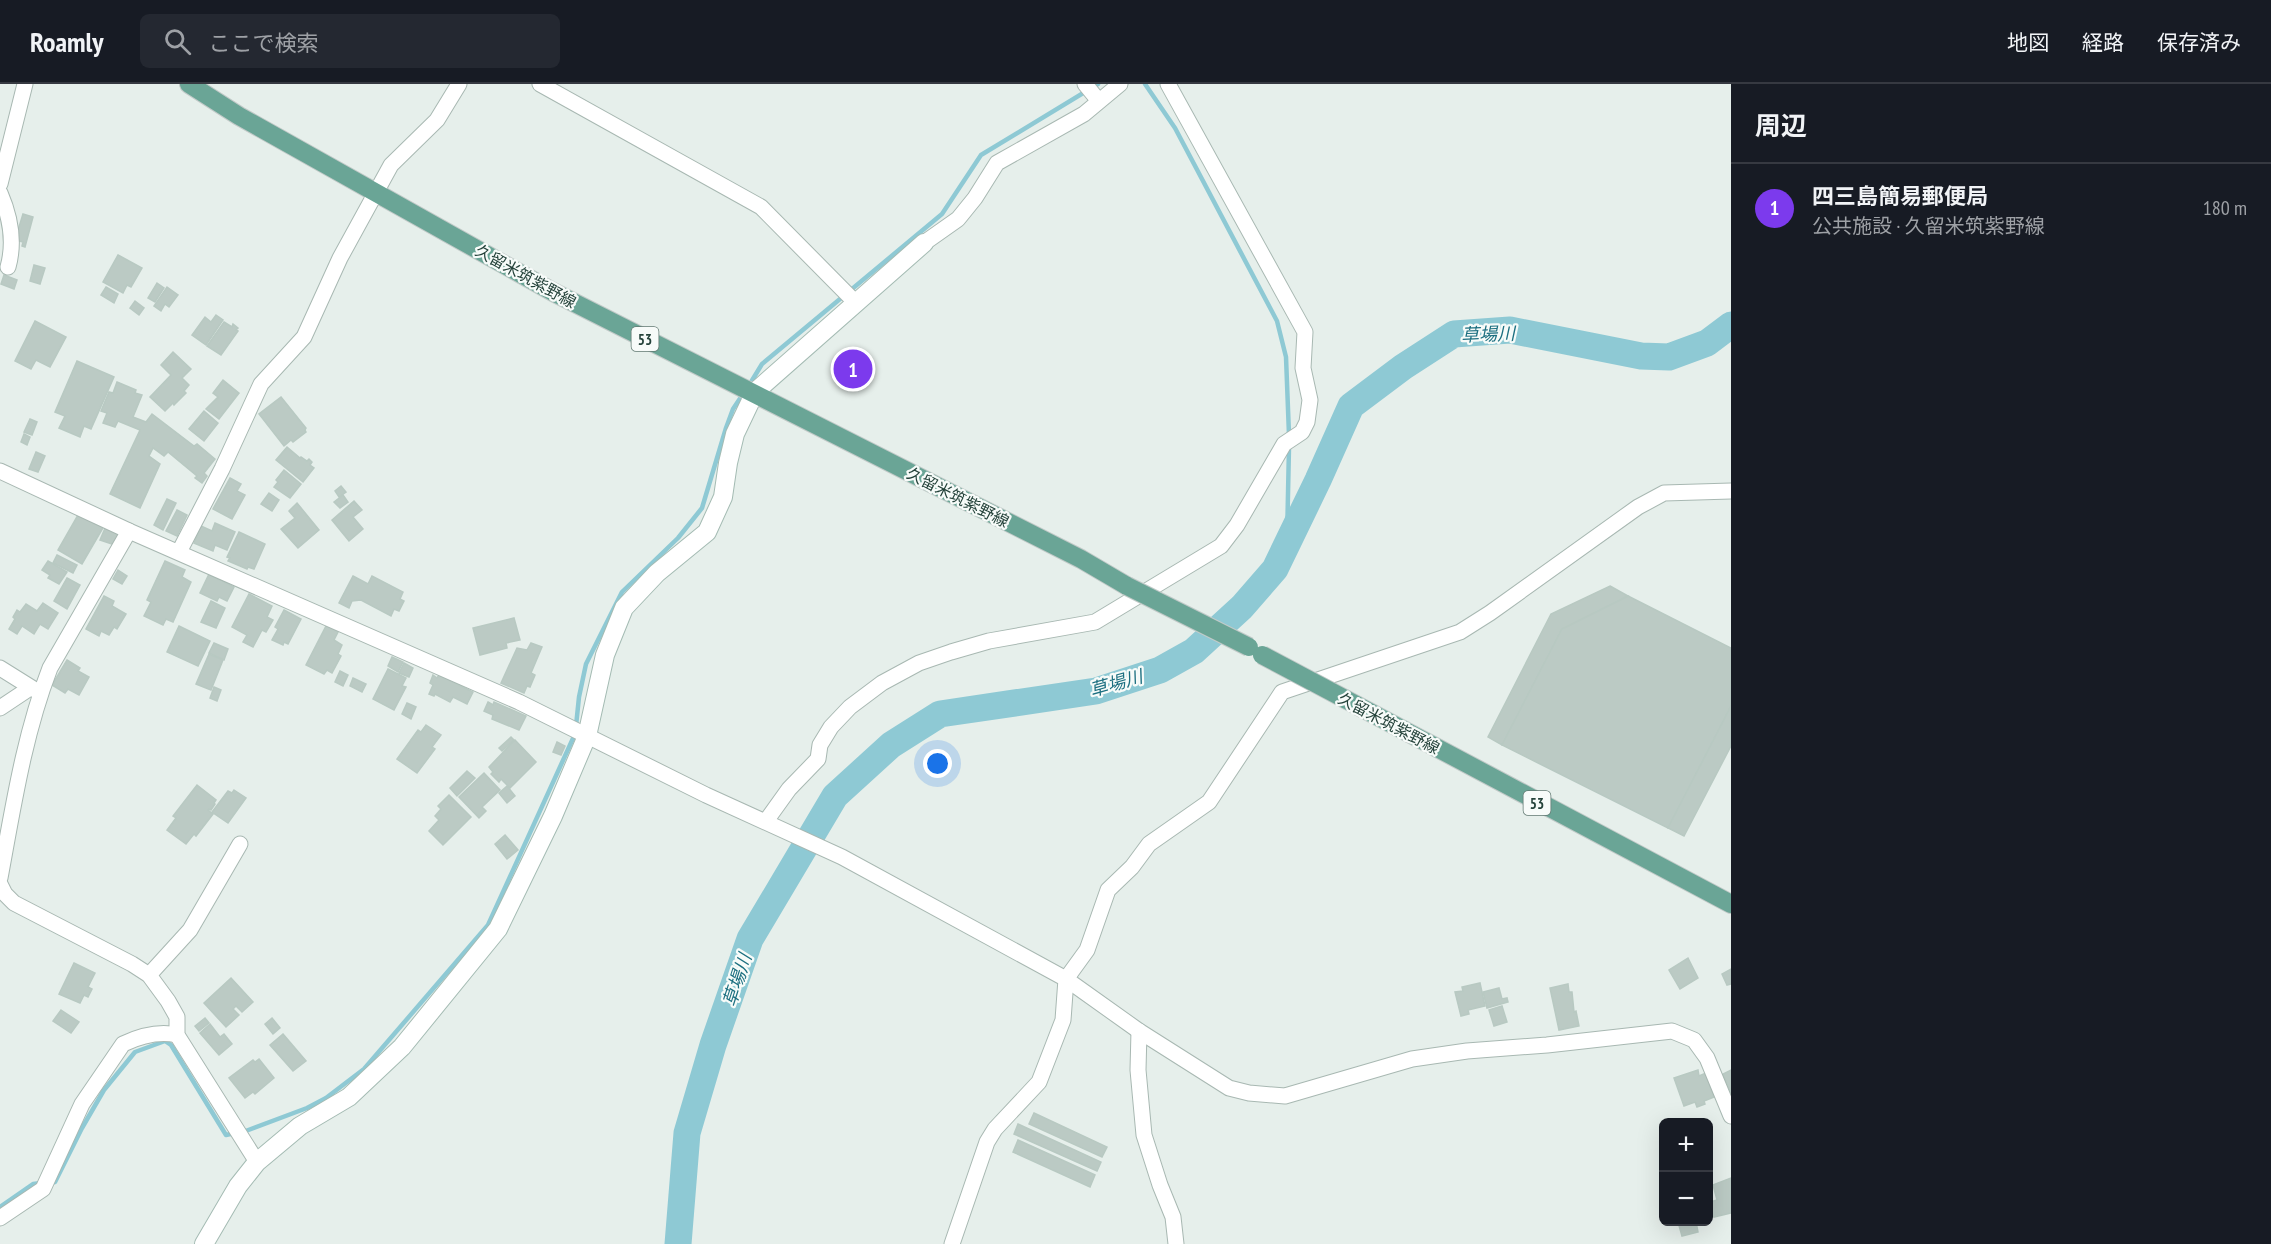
<!DOCTYPE html>
<html lang="ja">
<head>
<meta charset="utf-8">
<style>
  body { margin:0; font-family:"PT Sans Narrow","Noto Sans JP",sans-serif; background:#242831; color:#f1f3f6 }
  .controls { position:absolute; right:18px; bottom:18px; display:grid; overflow:hidden; border-radius:9px; box-shadow:0 6px 24px #0002 }
  .controls button { width:54px; height:54px; display:grid; place-items:center; padding:0; border:0; border-bottom:2px solid #363941; background:#171b24; color:#f1f3f6; font:30px sans-serif }
  .you { position:absolute; left:938px; top:680px; width:21px; height:21px; margin:-15px; border:4px solid #fff; border-radius:50%; background:#1a73e8; box-shadow:0 0 0 9px #1a73e833 }
  .badge { display:grid; place-items:center; width:39px; height:39px; border-radius:50%; background:#7c3aed; color:#fff; font-size:20px; font-weight:700 }
  .pin { position:absolute; translate:-50% -50%; border:3px solid #fff; box-shadow:0 2px 6px #0006 }
  .list { margin:0; padding:0; list-style:none }
  h2 { display:flex; justify-content:space-between; align-items:center; height:78px; margin:0; padding:0 24px; font-size:26px }
  h2 small { font-size:20px; font-weight:400; color:#9ea1a6 }
  .list li { display:grid; grid-template-columns:39px 1fr auto; gap:18px; align-items:center; box-sizing:border-box; height:90px; padding:0 24px; border-top:2px solid #363941 }
  .list b { display:block; font-size:22px; white-space:nowrap }
  .list p { margin:0; font-size:20px; white-space:nowrap; color:#9ea1a6 }
  .list em { font-size:20px; font-style:normal; color:#9ea1a6 }
  .icon { flex:none; width:33px; height:33px; fill:none; stroke:currentColor; stroke-width:2; stroke-linecap:round; stroke-linejoin:round }
  .map { position:relative; flex:none; width:1731px; height:1160px; overflow:hidden }
  header { display:flex; align-items:center; gap:36px; box-sizing:border-box; height:84px; padding:0 30px; background:#171b24; border-bottom:2px solid #363941 }
  header strong { font-size:28px }
  nav { display:flex; gap:33px; margin-inline-start:auto; font-size:21px }
  .search { width:420px; height:54px; background:#242831; display:flex; align-items:center; gap:15px; box-sizing:border-box; padding:0 21px; border-radius:9px; color:#9ea1a6; font-size:22px }
  main { display:flex }
  aside { flex:1; background:#171b24 }
  .map>svg:first-child { display:block }
  .lines { fill:none; stroke-linecap:round; stroke-linejoin:round }
  .stream { stroke:#8ec9d4; stroke-width:4.5 }
  .river { stroke:#8ec9d4; stroke-width:27 }
  .building { fill:#bbcac4; stroke:#b8c9c2; stroke-width:1.5 }
  .street-casing { stroke:#a8b8b2; stroke-width:17 }
  .secondary-casing { stroke:#a4bbb3; stroke-width:20 }
  .primary-casing { stroke:#c2cac8; stroke-width:20 }
  .street { stroke:#fff; stroke-width:15 }
  .secondary { stroke:#fff; stroke-width:18 }
  .primary { stroke:#6aa596; stroke-width:18 }
  .primary-bridge-casing { stroke:#c2cac8; stroke-width:20; stroke-linecap:butt }
  .primary-bridge { stroke:#6aa596; stroke-width:18 }
  .labels { text-anchor:middle; dominant-baseline:central; stroke-width:4.5; stroke-linejoin:round; paint-order:stroke }
  .shield { fill:#f7fbf9; stroke:#637a73; stroke-width:1.5 }
  .shield-label { font-size:15px; font-weight:bold; fill:#24423a }
  .street-label { font-size:16px; fill:#24423a; stroke:#f7fbf9 }
  .water-label { font-size:18px; font-style:italic; fill:#1c6f80; stroke:#f7fbf9 }
</style>
</head>
<body>
<header>
<strong>Roamly</strong>
<div class="search"><svg class="icon" aria-label="search" viewBox="0 0 24 24"><circle cx="10" cy="10" r="6"/><path d="M15 15l6 6"/></svg>ここで検索</div>
<nav><a>地図</a><a>経路</a><a>保存済み</a></nav>
</header>
<main>
<div class="map">
<svg width="1731" height="1160" viewBox="0 0 1731 1160">
  <rect width="100%" height="100%" fill="#e6efeb"/>
  <g class="lines">
    <g class="stream">
      <path d="M1145 0 1175 44 1277 237 1286 273 1289 351"/>
      <path d="M748 303 762 280 942 130 981 71 1098 0"/>
      <path d="M1287 457 1289 363"/>
      <path d="M576 642 579 613 586 580 622 508 678 454 702 424 726 344 733 325 743 310"/>
      <path d="M243 1048 307 1024 326 1014 364 985 488 841 575 650"/>
      <path d="M50 1099 55 1098 82 1044 104 1006 135 968 165 957 171 961 226 1051 235 1049"/>
      <path d="M0 1123 33 1100 41 1099"/>
    </g>
    <path class="river" d="M678 1160 687 1049 713 961 750 855 835 712 891 661 940 630 1096 607 1160 586 1194 567 1242 523 1275 485 1318 396 1351 322 1403 283 1454 250 1510 246 1641 272 1669 273 1707 259 1731 241"/>
  </g>
  <g class="building">
    <path d="M23 130 33 133 25 163 22 162 23 158 15 156Z"/>
    <path d="M118 171 142 184 131 203 127 201 123 209 103 198Z"/>
    <path d="M34 181 45 184 40 200 30 197Z"/>
    <path d="M4 191 17 196 14 205 1 200Z"/>
    <path d="M157 199 164 204 155 218 148 214Z"/>
    <path d="M106 203 118 210 114 219 101 211Z"/>
    <path d="M167 203 178 211 169 223 165 220 161 227 154 222Z"/>
    <path d="M135 217 144 224 139 231 130 224Z"/>
    <path d="M216 231 223 236 206 261 192 251 205 233 211 238Z"/>
    <path d="M35 237 66 253 50 283 36 276 31 285 15 277Z"/>
    <path d="M224 238 232 243 233 240 238 244 236 246 238 247 221 271 207 262Z"/>
    <path d="M173 268 191 285 182 294 189 301 184 307 186 309 174 321 173 319 165 327 150 313 171 291 161 281Z"/>
    <path d="M77 277 114 293 91 345 84 342 80 353 59 344 65 332 55 328Z"/>
    <path d="M223 296 239 309 219 335 206 325 218 313 213 309Z"/>
    <path d="M117 298 136 306 135 309 142 311 133 333 146 338 152 330 194 362 197 360 215 375 204 389 207 392 202 399 195 394 197 392 168 368 164 372 153 364 149 372 160 380 140 424 110 410 140 346 118 337 115 343 103 339 107 329 101 327 109 308 113 309Z"/>
    <path d="M281 313 306 344 305 346 306 348 293 358 291 356 284 362 259 330Z"/>
    <path d="M204 327 218 339 204 357 189 345Z"/>
    <path d="M30 335 37 338 32 351 24 348Z"/>
    <path d="M24 350 30 353 27 361 21 358Z"/>
    <path d="M287 363 300 374 301 373 307 377 309 375 312 378 310 381 314 384 303 398 276 376Z"/>
    <path d="M36 368 45 372 38 388 29 385Z"/>
    <path d="M284 386 301 400 290 414 274 403 278 398 276 396Z"/>
    <path d="M230 394 241 400 237 407 245 411 232 435 213 425Z"/>
    <path d="M341 402 346 408 339 413 335 407Z"/>
    <path d="M269 409 279 416 272 427 261 420Z"/>
    <path d="M343 411 348 418 340 424 334 418Z"/>
    <path d="M167 415 176 419 163 446 154 441Z"/>
    <path d="M354 417 362 426 353 433 363 445 349 457 332 436Z"/>
    <path d="M297 419 319 446 298 464 281 445 295 434 289 427Z"/>
    <path d="M177 426 187 431 177 452 166 447Z"/>
    <path d="M78 431 104 442 82 480 58 466Z"/>
    <path d="M215 439 235 448 227 466 215 461 213 467 194 459 201 442 212 447Z"/>
    <path d="M106 442 120 447 115 461 100 456Z"/>
    <path d="M239 448 265 460 254 485 248 483 247 485 228 477 230 474 227 473Z"/>
    <path d="M57 471 77 481 73 489 53 479Z"/>
    <path d="M48 477 67 488 59 500 48 494 50 491 42 486Z"/>
    <path d="M165 477 185 486 182 493 191 498 173 538 166 535 163 541 144 532 151 518 147 516Z"/>
    <path d="M118 486 127 492 122 500 113 495Z"/>
    <path d="M209 490 234 503 227 517 219 513 217 517 200 509Z"/>
    <path d="M353 492 368 500 372 492 403 508 400 515 404 517 399 527 394 525 391 532 361 516 352 517 349 524 339 519Z"/>
    <path d="M67 494 80 501 67 525 54 517Z"/>
    <path d="M1610 502 1628 512 1562 545 1502 661 1488 653 1551 530Z"/>
    <path d="M249 510 272 522 267 533 273 536 266 548 262 546 253 563 243 558 247 551 232 543Z"/>
    <path d="M104 512 114 517 112 522 126 530 117 545 114 543 109 551 101 547 99 552 86 545Z"/>
    <path d="M1628 512 1731 564V622L1668 744 1502 661 1562 545Z"/>
    <path d="M211 517 225 524 216 544 201 538Z"/>
    <path d="M43 519 58 529 48 545 40 540 34 550 22 542 17 550 9 545 15 535 13 533 17 526 20 528 26 520 37 527Z"/>
    <path d="M284 526 301 535 288 560 284 558 283 561 272 556 278 545 275 543Z"/>
    <path d="M514 534 520 556 506 559 507 564 480 571 473 544Z"/>
    <path d="M179 542 210 557 198 582 167 568Z"/>
    <path d="M326 542 338 548 334 556 342 561 338 570 341 572 332 589 327 586 324 590 306 581Z"/>
    <path d="M214 559 228 565 224 576 209 569Z"/>
    <path d="M531 559 542 563 531 589 535 591 530 603 527 602 524 609 501 599 517 564 527 566Z"/>
    <path d="M209 570 223 576 211 606 196 600Z"/>
    <path d="M392 573 403 578 398 588 388 582Z"/>
    <path d="M67 576 80 584 78 587 89 593 79 611 68 605 65 609 52 601Z"/>
    <path d="M404 579 413 584 409 593 399 589Z"/>
    <path d="M388 585 406 594 402 602 406 603 394 626 373 615Z"/>
    <path d="M340 587 348 591 343 602 335 598Z"/>
    <path d="M433 591 437 594 439 591 473 608 467 620 453 613 450 618 435 610 434 612 429 610 433 601 430 599Z"/>
    <path d="M353 594 366 600 362 608 350 602Z"/>
    <path d="M214 603 221 606 217 617 210 614Z"/>
    <path d="M488 618 493 621 494 618 526 632 519 646 492 635 493 631 484 627Z"/>
    <path d="M407 619 416 623 411 635 402 630Z"/>
    <path d="M1731 622V662L1684 752 1668 744Z"/>
    <path d="M426 641 441 651 432 663 435 665 417 689 397 675 418 646 421 648Z"/>
    <path d="M511 653 514 656 502 667 499 664Z"/>
    <path d="M515 656 536 678 510 704 501 695 499 698 491 690 493 688 489 683Z"/>
    <path d="M557 658 565 662 561 671 553 668Z"/>
    <path d="M467 687 475 694 457 712 450 704Z"/>
    <path d="M484 689 500 706 482 723 486 727 479 734 459 713Z"/>
    <path d="M197 701 216 716 214 719 215 720 211 726 209 725 208 726 213 730 196 752 194 750 186 760 167 746 176 734 173 732Z"/>
    <path d="M507 702 515 712 507 719 499 709Z"/>
    <path d="M234 706 246 714 228 739 212 728 228 707 232 709Z"/>
    <path d="M449 711 471 733 443 761 429 747 439 736 435 732 441 725 438 722Z"/>
    <path d="M505 751 518 766 507 775 495 760Z"/>
    <path d="M1688 874 1698 894 1680 905 1669 886Z"/>
    <path d="M74 879 95 889 88 903 92 905 88 913 84 911 80 919 59 910Z"/>
    <path d="M1731 885V900L1727 901 1722 890Z"/>
    <path d="M231 894 253 918 242 928 236 922 233 925 239 931 226 943 204 919Z"/>
    <path d="M1480 899 1485 922 1468 926 1469 930 1461 932 1455 908 1463 907 1462 903Z"/>
    <path d="M1568 900 1569 908H1572L1574 928 1576 927 1579 942 1559 946 1550 904Z"/>
    <path d="M1499 904 1502 915 1507 914 1508 918 1487 924 1483 908Z"/>
    <path d="M1502 922 1507 938 1494 942 1489 926Z"/>
    <path d="M61 926 79 938 71 949 53 937Z"/>
    <path d="M205 934 209 939 199 947 195 942Z"/>
    <path d="M272 934 280 944 273 950 265 940Z"/>
    <path d="M210 940 220 953 224 950 232 960 219 971 200 949Z"/>
    <path d="M283 950 306 977 293 987 270 961Z"/>
    <path d="M259 975 274 994 255 1010 253 1008 245 1014 229 994 253 976 255 978Z"/>
    <path d="M1698 986 1699 992 1706 989 1714 1013 1704 1017 1705 1020 1697 1023 1695 1018 1684 1022 1674 994Z"/>
    <path d="M1731 986V1009L1723 990Z"/>
    <path d="M1034 1029 1107 1063 1102 1073 1029 1040Z"/>
    <path d="M1018 1040 1101 1078 1097 1087 1014 1050Z"/>
    <path d="M1018 1056 1095 1091 1090 1103 1013 1068Z"/>
    <path d="M1731 1094V1129L1714 1133 1710 1118 1717 1116 1713 1101Z"/>
    <path d="M1678 1138H1696L1698 1148 1682 1152Z"/>
  </g>
  <g class="lines">
    <g class="street-casing">
      <g id="street">
        <path d="M540 0 761 123 856 219"/>
        <path d="M1085 0 1098 16"/>
        <path d="M0 100 25 0"/>
        <path d="M0 109C10 132 15 158 8 183"/>
        <path d="M924 159 958 135 975 114 997 79 1084 30 1120 0"/>
        <path d="M0 387 129 447 519 618 706 711 842 773 1066 895 1139 947 1229 1004 1249 1009 1285 1012 1412 975 1467 967 1547 961 1672 947 1694 956 1707 974 1731 1032"/>
        <path d="M179 468 222 385 261 300 304 253 340 174 391 81 437 36 459 0"/>
        <path d="M0 584 40 609"/>
        <path d="M0 624 30 604"/>
        <path d="M766 737 789 705 818 675 820 661 831 643 850 623 882 599 919 579 951 568 989 557 1095 538 1221 462 1237 441 1284 360 1302 348 1307 338 1310 316 1303 284 1305 248 1168 0"/>
        <path d="M0 794C13 724 24 651 50 584L129 447"/>
        <path d="M0 800 5 810 14 819 132 880 149 891 168 917 177 933V951L257 1078"/>
        <path d="M149 891 190 846 240 760"/>
        <path d="M1139 947 1138 986 1144 1051 1160 1101 1173 1133 1176 1160"/>
        <path d="M0 1134 43 1105 82 1020 123 960C140 952 159 947 177 951"/>
        <path d="M952 1160 987 1058 995 1045 1039 998 1063 936 1066 895 1087 866 1108 806 1132 783 1149 760 1209 718 1282 608 1460 548 1490 529 1638 423 1664 409 1731 407"/>
      </g>
    </g>
    <g class="secondary-casing">
      <path id="secondary" d="M204 1160 238 1102 257 1078 300 1042 349 1013 402 963 498 845 553 732 587 652 605 571 624 524 657 489 707 448 723 413 728 379 735 350 755 308 924 159"/>
    </g>
    <g class="primary-casing">
      <g id="primary">
        <path d="M189 0 239 32 553 208 1081 475 1127 502"/>
        <path d="M1345 615 1731 820"/>
      </g>
    </g>
    <use href="#street" class="street"/>
    <use href="#secondary" class="secondary"/>
    <use href="#primary" class="primary"/>
    <g class="primary-bridge-casing">
      <g id="primary-bridge">
        <path d="M1127 502 1249 563"/>
        <path d="M1262 571 1345 615"/>
      </g>
    </g>
    <use href="#primary-bridge" class="primary-bridge"/>
  </g>
  <g class="labels">
    <g class="shield">
      <rect x="631.5" y="243" width="27" height="24" rx="4.5"/>
      <rect x="1523.5" y="707" width="27" height="24" rx="4.5"/>
    </g>
    <g class="shield-label">
      <text x="645" y="255">53</text>
      <text x="1537" y="719">53</text>
    </g>
    <g class="street-label">
      <text transform="translate(526 192) rotate(29)">久留米筑紫野線</text>
      <text transform="translate(958 413) rotate(27)">久留米筑紫野線</text>
      <text transform="translate(1389 639) rotate(28)">久留米筑紫野線</text>
    </g>
    <g class="water-label">
      <text transform="translate(1488 250) rotate(-2)">草場川</text>
      <text transform="translate(1116 599) rotate(-16)">草場川</text>
      <text transform="translate(737 896) rotate(-72)">草場川</text>
    </g>
  </g>
</svg>
<div class="controls">
<button>+</button>
<button>−</button>
</div>
<div class="you"></div>
<div class="pin badge" style="left:853px;top:285px">1</div>
</div>
<aside>
<h2>周辺<small></small></h2>
<ul class="list">
<li><span class="badge">1</span><div><b>四三島簡易郵便局</b><p>公共施設 · 久留米筑紫野線</p></div><em>180 m</em></li>
</ul>
</aside>
</main>
</body>
</html>
